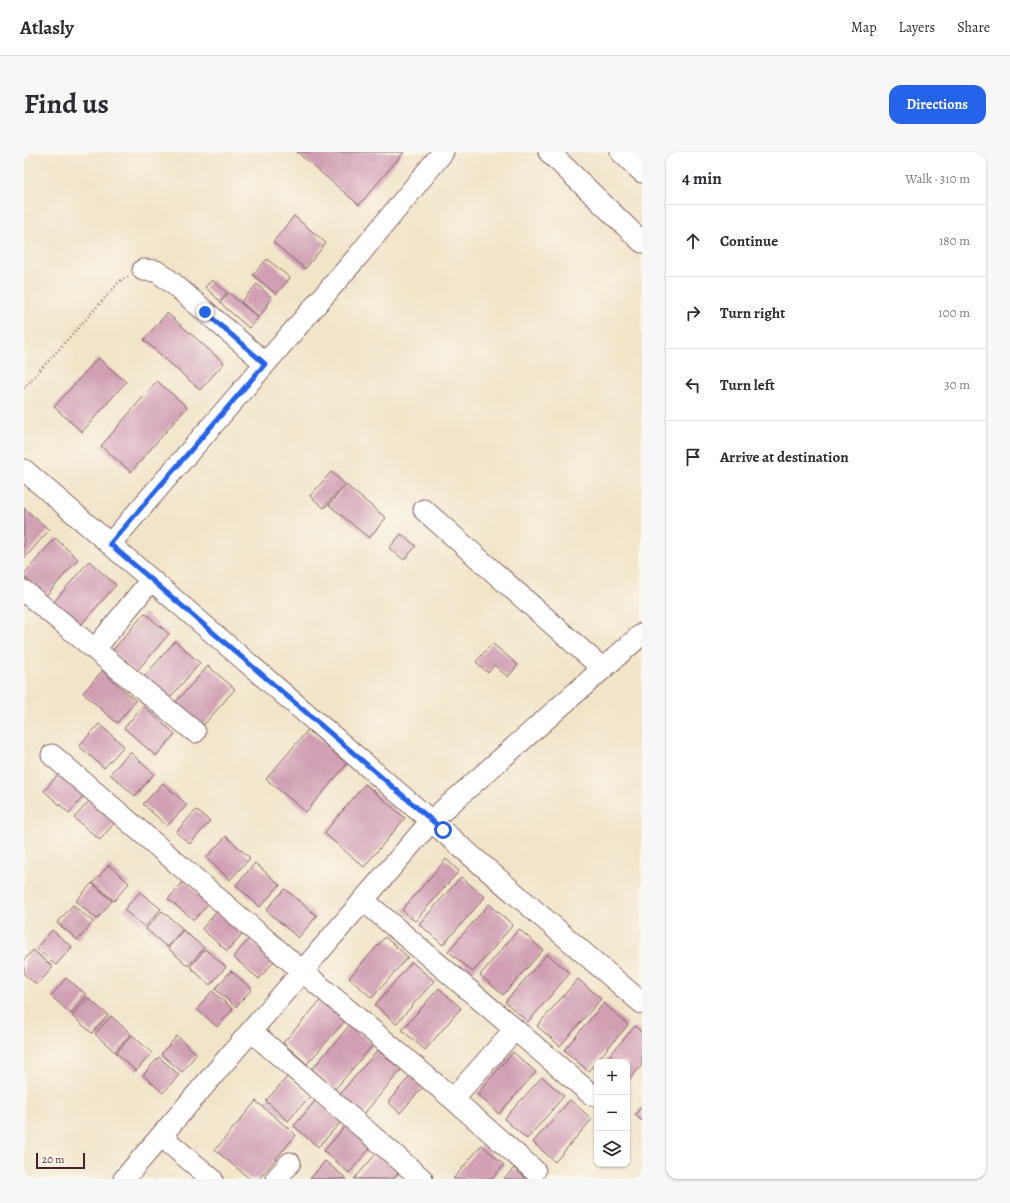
<!DOCTYPE html>
<html lang="en">
<head>
<meta charset="utf-8">
<style>
  body { margin:0; font-family:Alegreya,serif; background:#f7f7f7; color:#2b2b33 }
  .controls { position:absolute; right:12px; bottom:12px; display:grid; overflow:hidden; border-radius:8px; box-shadow:0 1px 3px #0004 }
  .controls button { width:36px; height:36px; display:grid; place-items:center; padding:0; border:0; border-bottom:1px solid #e1e1e2; background:#fff; color:#2b2b33; font:20px sans-serif }
  .scale { position:absolute; left:12px; bottom:10px; width:49px; box-sizing:border-box; padding-left:4px; border:2px solid #4a1f2b; border-top:0; font-size:11px; line-height:14px; white-space:nowrap; color:#4a1f2b; -webkit-text-stroke:3px #fbf7ec; paint-order:stroke }
  .stop { position:absolute; width:12px; height:12px; margin:-9px; border:3px solid #2563eb; border-radius:50%; background:#fff }
  .stop.end { background:#2563eb; border-color:#fff; box-shadow:0 1px 4px #0008 }
  .list { margin:0; padding:0; list-style:none }
  h2 { display:flex; justify-content:space-between; align-items:center; height:52px; margin:0; padding:0 16px; font-size:17px }
  h2 small { font-size:13px; font-weight:400; color:#7c7c81 }
  .list li { display:grid; grid-template-columns:26px 1fr auto; gap:12px; align-items:center; box-sizing:border-box; height:72px; padding:0 16px; border-top:1px solid #e1e1e2 }
  .list b { display:block; font-size:15px; white-space:nowrap }
  .list em { font-size:13px; font-style:normal; color:#7c7c81 }
  .icon { flex:none; width:22px; height:22px; fill:none; stroke:currentColor; stroke-width:2; stroke-linecap:round; stroke-linejoin:round }
  .map { position:relative; flex:none; width:618px; height:1027px; overflow:hidden; border-radius:12px }
  header { display:flex; align-items:center; gap:24px; box-sizing:border-box; height:56px; padding:0 20px; background:#fff; border-bottom:1px solid #e1e1e2 }
  header strong { font-size:19px }
  nav { display:flex; gap:22px; margin-inline-start:auto; font-size:14px }
  .intro { display:flex; align-items:center; justify-content:space-between; box-sizing:border-box; height:96px; padding:0 24px }
  h1 { margin:0; font-size:28px }
  .button { padding:10px 18px; border-radius:12px; background:#2563eb; color:#fff; font-size:14px; font-weight:700 }
  main { display:flex; gap:24px; padding:0 24px }
  aside { flex:1; background:#fff; border-radius:12px; box-shadow:0 1px 3px #0004 }
  .map>svg:first-child { display:block }
</style>
</head>
<body>
<header>
<strong>Atlasly</strong>
<nav><a>Map</a><a>Layers</a><a>Share</a></nav>
</header>
<div class="intro"><h1>Find us</h1><a class="button">Directions</a></div>
<main>
<div class="map">
<svg width="618" height="1027" viewBox="0 0 618 1027">
  <rect width="100%" height="100%" fill="#fbf7ec"/>
  <filter id="ink" filterUnits="userSpaceOnUse"><feTurbulence type="fractalNoise" baseFrequency=".025" numOctaves="2"/><feDisplacementMap in="SourceGraphic" scale="8" xChannelSelector="R" yChannelSelector="G"/><feConvolveMatrix kernelMatrix="1 2 1 2 8 2 1 2 1" color-interpolation-filters="sRGB"/></filter>
  <filter id="wash" filterUnits="userSpaceOnUse"><feTurbulence type="fractalNoise" baseFrequency=".012" numOctaves="4" result="noise"/><feDisplacementMap in="SourceGraphic" scale="16" xChannelSelector="R" yChannelSelector="G"/><feGaussianBlur stdDeviation="0.9" result="paint"/><feColorMatrix in="noise" values="0 0 0 0 0 0 0 0 0 0 0 0 0 0 0 0 0 1.4 0 .05"/><feComposite in="paint" operator="in"/></filter>
  <g filter="url(#wash)">
    <rect width="100%" height="100%" fill="#f1e5c9"/>
    <g id="blocks">
      <path fill="#d09fb4" d="M273 0H380L335 53Z
        M270 64 302 91 281 117 249 90Z
        M243 107 266 126 252 142 229 123Z
        M188 128 203 141 196 149 181 135Z
        M233 132 248 146 242 153 243 154 235 165 217 150Z
        M205 141 234 166 225 176 196 151Z
        M143 161 200 211 176 238 120 188Z
        M74 206 102 230 58 280 30 255Z
        M133 229 163 255 107 320 77 294Z
        M307 320 321 332 300 356 286 344Z
        M322 333 362 366 345 386 305 353Z
        M0 356 25 378 0 407Z
        M377 382 392 394 380 408 365 396Z
        M31 386 54 407 22 444 0 425V422Z
        M65 409 92 433 56 474 29 451Z
        M121 461 145 482 112 520 88 499Z
        M151 489 176 511 144 548 119 526Z
        M468 491 494 513 484 525 470 513 464 521 452 510Z
        M184 514 211 537 177 576 149 553Z
        M78 519 112 549 93 571 59 541Z
        M119 554 151 582 132 604 100 576Z
        M75 572 100 594 80 616 55 594Z
        M284 578 323 612 282 660 242 627Z
        M106 600 130 622 111 644 86 622Z
        M35 621 61 643 45 661 20 639Z
        M139 631 163 653 143 674 119 652Z
        M341 632 381 666 340 715 300 681Z
        M66 648 91 670 76 688 50 666Z
        M172 658 186 669 166 692 152 680Z
        M202 684 226 706 206 728 182 706Z
        M422 707 435 719 391 769 378 758Z
        M231 711 256 733 236 755 212 733Z
        M85 713 105 731 90 749 69 731Z
        M437 725 461 745 419 793 395 772Z
        M160 729 185 751 170 768 144 747Z
        M68 731 88 749 73 767 52 749Z
        M261 737 293 764 274 786 242 758Z
        M116 740 137 757 121 775 100 758Z
        M465 752 489 773 449 820 424 799Z
        M49 753 69 770 54 788 33 771Z
        M138 759 159 777 143 795 122 777Z
        M193 759 219 781 203 799 178 777Z
        M495 777 519 798 479 843 456 823Z
        M28 778 48 795 32 813 12 796Z
        M159 778 180 796 164 814 144 796Z
        M361 785 384 805 348 846 325 826Z
        M225 787 250 809 235 827 209 805Z
        M181 797 202 815 186 833 166 815Z
        M9 798 29 815 13 833 0 822V808Z
        M523 802 546 821 504 870 481 850Z
        M388 810 410 829 372 872 351 853Z
        M207 819 228 837 212 855 191 837Z
        M42 826 63 843 47 862 27 844Z
        M554 827 577 847 536 894 513 874Z
        M415 836 437 856 401 898 378 878Z
        M188 839 209 857 193 875 173 857Z
        M64 846 84 863 68 881 48 864Z
        M297 848 321 869 283 912 259 891Z
        M580 851 604 873 564 919 540 898Z
        M87 864 107 882 91 900 71 882Z
        M326 873 349 893 311 937 288 917Z
        M611 874 618 881V913L603 930V910H580Z
        M108 883 128 901 112 919 92 901Z
        M153 884 173 902 158 920 137 902Z
        M354 898 377 918 338 964 314 944Z
        M489 900 512 920 475 962 453 942Z
        M135 905 155 923 139 941 119 923Z
        M386 924 399 935 376 961 364 950Z
        M263 925 286 944 264 969 242 949Z
        M518 925 540 944 503 987 480 967Z
        M292 948 317 970 294 995 270 974Z
        M546 948 568 967 531 1010 509 990Z
        M232 949 272 983 235 1027H226L191 998Z
        M618 954V969L611 963Z
        M322 973 347 995 325 1021 300 999Z
        M458 993 480 1013 468 1027H429Z
        M353 1001 375 1020 369 1027H330Z
        M301 1009 323 1027H286Z
        M490 1016 502 1027H480Z"/>
    </g>
  </g>
  <g filter="url(#ink)">
    <use href="#blocks" fill-opacity="0" stroke="#846462" stroke-width="1"/>
    <g fill="none" stroke-linecap="round" stroke-linejoin="round">
      <g stroke="#846462" stroke-width="23">
        <path id="minor" d="M525 0 618 90
          M597 0 618 20
          M119 118 132 119 145 128 241 211
          M0 318 618 851
          M400 358 579 517
          M86 392 334 104 419 0
          M0 439 171 580
          M71 497 127 428
          M28 603 278 819 429 947 511 1019
          M339 748 568 943
          M227 879 398 1027
          M429 947 491 877
          M137 984 188 1027
          M100 1027 408 668 618 482
          M252 1027 266 1011"/>
      </g>
      <path stroke="#846462" stroke-width="2.5" stroke-dasharray="1 3" stroke-linecap="butt" d="M0 236 98 127 104 125"/>
      <use href="#minor" stroke="#fff" stroke-width="21"/>
    </g>
  </g>
  <g fill="none" stroke-linecap="round" stroke-linejoin="round" filter="url(#ink)">
    <path stroke="#2563eb" stroke-width="5" d="M181 160 241 212 86 392 419 678"/>
  </g>
</svg>
<div class="controls">
<button>+</button>
<button>−</button>
<button><svg class="icon" aria-label="layers" viewBox="0 0 24 24"><path d="M12 4l9 5-9 5-9-5zM3 14l9 5 9-5"/></svg></button>
</div>
<div class="scale">20 m</div>
<div class="stop" style="left:419px;top:678px"></div>
<div class="stop end" style="left:181px;top:160px"></div>
</div>
<aside>
<h2>4 min<small>Walk · 310 m</small></h2>
<ul class="list">
<li><svg class="icon" aria-label="ahead" viewBox="0 0 24 24"><path d="M12 20V5M6 11l6-6 6 6"/></svg><div><b>Continue</b></div><em>180 m</em></li>
<li><svg class="icon" aria-label="right" viewBox="0 0 24 24"><path d="M7 20v-9h11M14 6l5 5-5 5"/></svg><div><b>Turn right</b></div><em>100 m</em></li>
<li><svg class="icon" aria-label="left" viewBox="0 0 24 24"><path d="M17 20v-9H6M10 6l-5 5 5 5"/></svg><div><b>Turn left</b></div><em>30 m</em></li>
<li><svg class="icon" aria-label="arrive" viewBox="0 0 24 24"><path d="M6 21V4h12l-3 4 3 4H6"/></svg><div><b>Arrive at destination</b></div></li>
</ul>
</aside>
</main>
</body>
</html>
